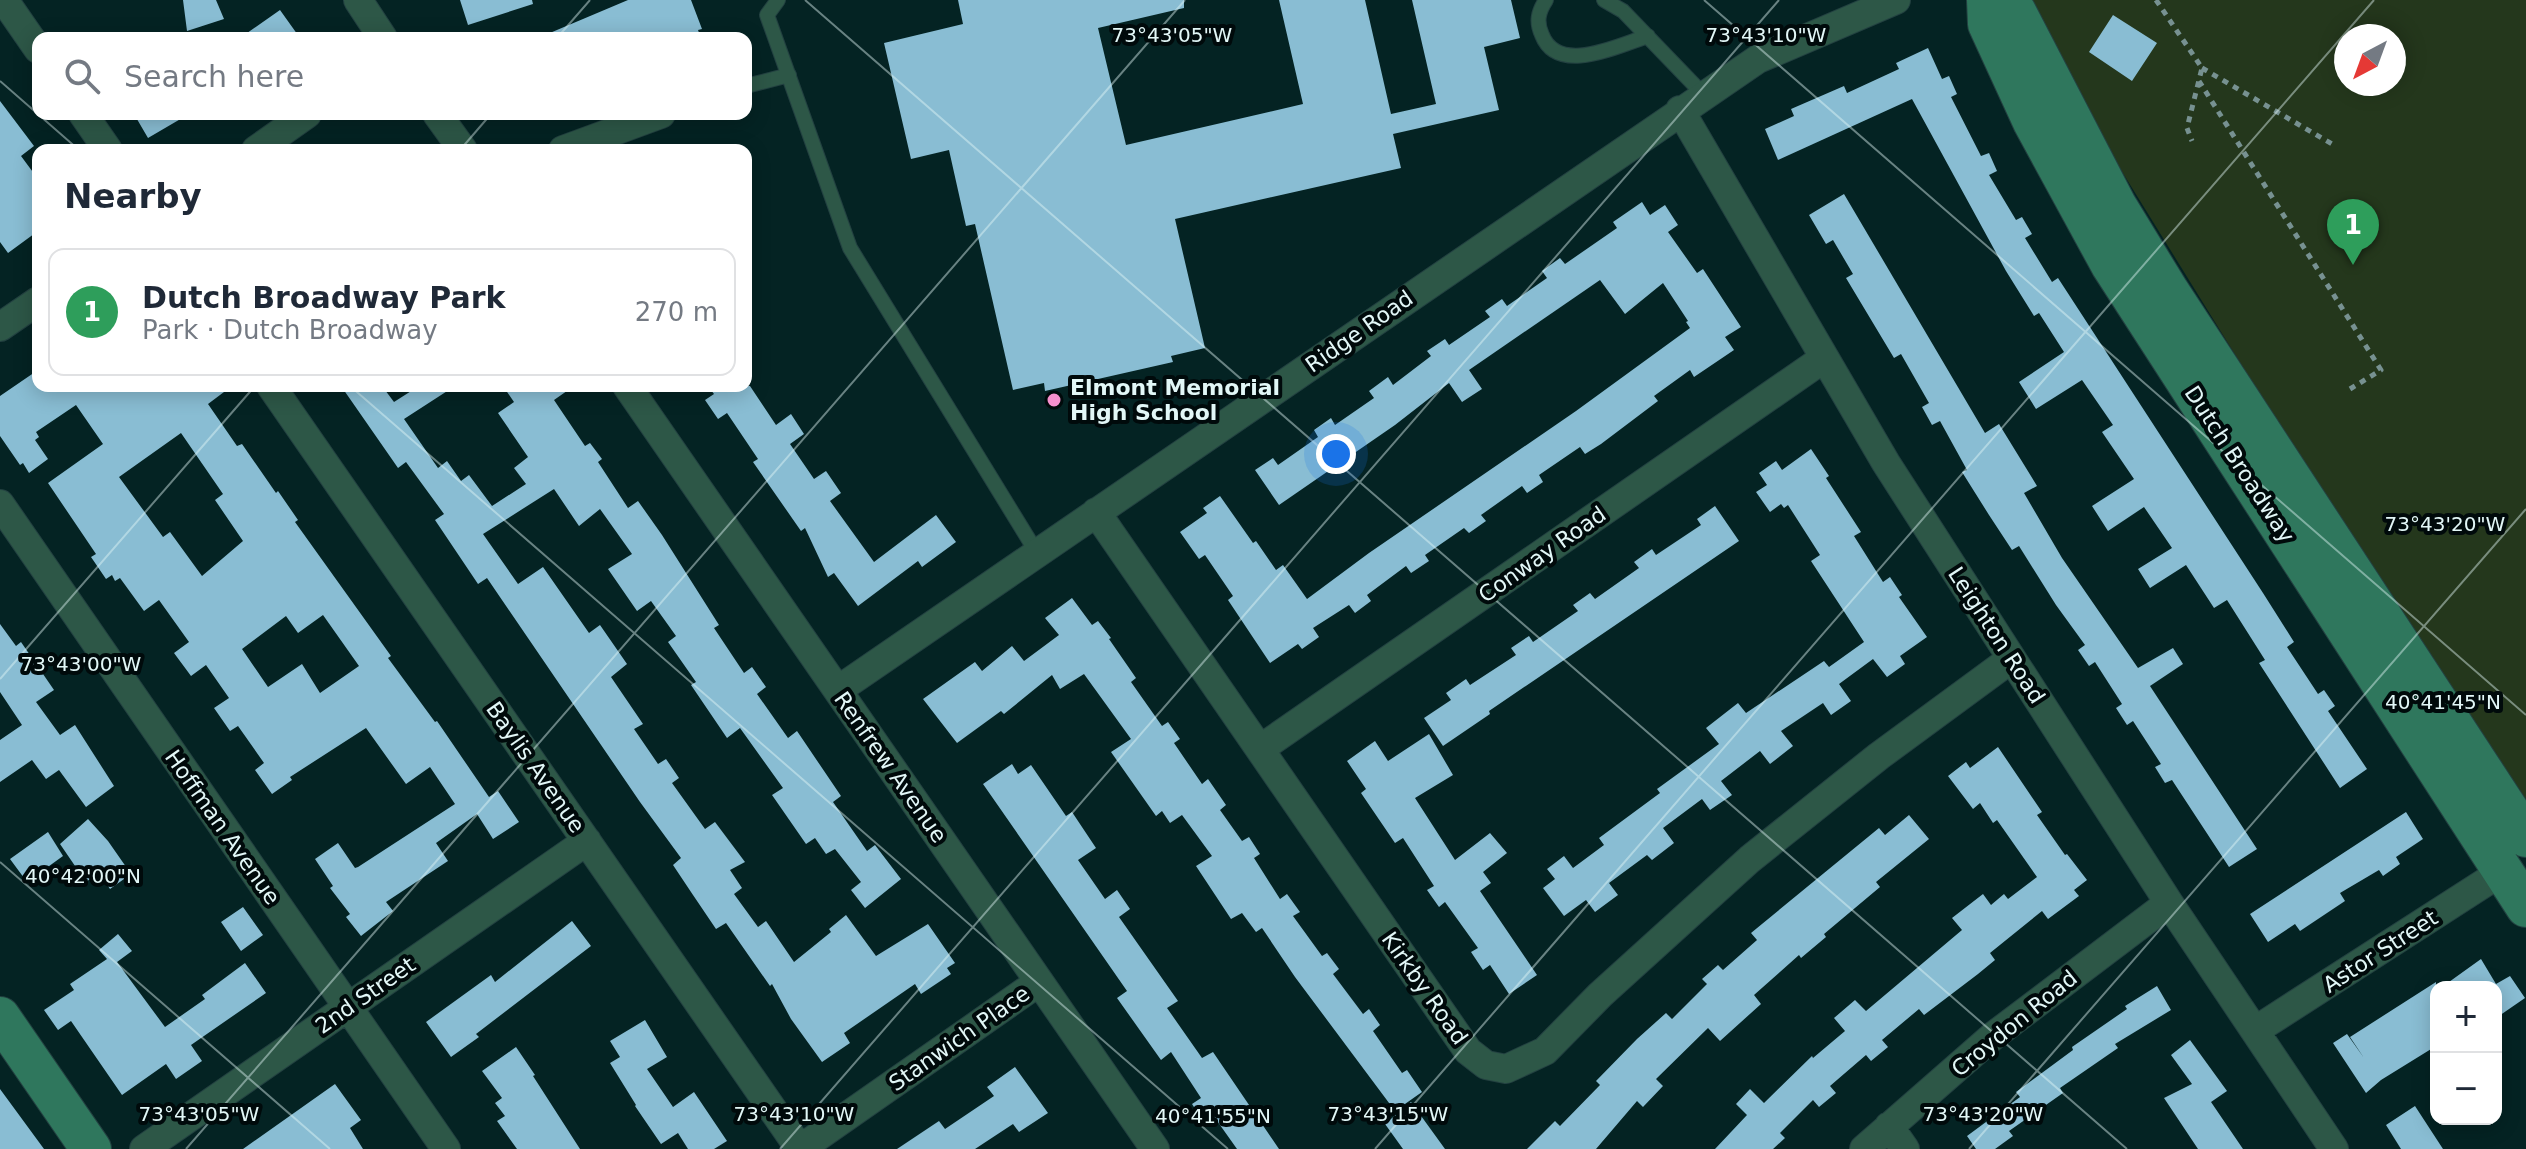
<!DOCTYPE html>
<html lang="en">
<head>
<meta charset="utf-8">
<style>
  body { margin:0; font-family:"DejaVu Sans",sans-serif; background:#f6f6f7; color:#1f2937 }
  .controls { position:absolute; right:24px; bottom:24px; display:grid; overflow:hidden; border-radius:16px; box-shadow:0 4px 20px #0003 }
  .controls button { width:72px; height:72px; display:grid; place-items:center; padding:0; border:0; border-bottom:2px solid #e0e1e3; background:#fff; color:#1f2937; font:40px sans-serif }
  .compass { position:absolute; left:2334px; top:24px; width:72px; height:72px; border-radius:50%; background:#fff; box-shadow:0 4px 20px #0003; rotate:221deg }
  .you { position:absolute; left:1336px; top:454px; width:28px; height:28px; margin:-20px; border:6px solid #fff; border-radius:50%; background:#1a73e8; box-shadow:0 0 0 12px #1a73e833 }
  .badge { display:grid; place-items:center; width:52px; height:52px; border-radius:50%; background:#1a73e8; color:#fff; font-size:26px; font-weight:700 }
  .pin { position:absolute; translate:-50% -66px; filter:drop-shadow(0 2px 4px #0008) }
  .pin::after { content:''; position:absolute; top:42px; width:28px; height:24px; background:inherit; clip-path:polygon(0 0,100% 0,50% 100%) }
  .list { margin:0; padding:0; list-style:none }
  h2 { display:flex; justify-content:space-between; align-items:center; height:104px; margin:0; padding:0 32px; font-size:34px }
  h2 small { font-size:26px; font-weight:400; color:#747a83 }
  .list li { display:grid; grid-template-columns:52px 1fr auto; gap:24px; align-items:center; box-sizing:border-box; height:128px; margin:0 16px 16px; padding:0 16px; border:2px solid #e0e1e3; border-radius:16px }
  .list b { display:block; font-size:30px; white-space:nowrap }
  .list p { margin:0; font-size:26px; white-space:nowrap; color:#747a83 }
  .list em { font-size:26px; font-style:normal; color:#747a83 }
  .icon { flex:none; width:44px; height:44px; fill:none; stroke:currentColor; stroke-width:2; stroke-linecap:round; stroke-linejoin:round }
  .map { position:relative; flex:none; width:2526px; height:1149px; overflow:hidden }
  .search { position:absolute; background:#fff; box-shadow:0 4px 20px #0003; left:32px; top:32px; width:720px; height:88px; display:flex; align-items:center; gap:20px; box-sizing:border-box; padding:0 28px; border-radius:16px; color:#747a83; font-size:30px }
  .panel { position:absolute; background:#fff; box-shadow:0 4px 20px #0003; left:32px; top:144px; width:720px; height:248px; border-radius:16px }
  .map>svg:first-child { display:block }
</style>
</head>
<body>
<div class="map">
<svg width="2526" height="1149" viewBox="0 0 2526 1149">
  <rect width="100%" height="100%" fill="#042323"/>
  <path fill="#24371c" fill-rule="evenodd" d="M2016 0H2526V799L2365 565ZM2346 36H2394V84H2346Z"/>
  <path fill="#89bdd3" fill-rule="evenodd" d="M183 0H216L224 19 187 31Z
    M460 0H532L533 4 468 25Z
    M628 0H691L702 29 698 30 701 38H538Z
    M958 0H1184V8L1098 28 1126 145 1303 104 1279 0H1365L1391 114 1436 104 1412 0H1511L1520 38 1484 47 1499 110 1393 134 1401 168 1175 219 1205 348 1171 356 1173 362 1045 391 1044 383 1013 390 975 224 966 226 949 150 911 159 884 43 963 24Z
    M280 10 300 38H240Z
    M2113 15 2157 43 2132 81 2089 52Z
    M1928 48 1942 79 1949 76 1957 94 1951 97 1981 156 1989 153 1997 171 1989 175 2016 220 2022 217 2032 234 2025 238 2052 282 2058 278 2263 593 2294 642 2287 647 2318 694 2324 690 2335 706 2328 711 2367 769 2340 788 2259 663 2265 660 2227 600 2214 608 2186 565 2150 588 2138 569 2172 548 2144 507 2108 531 2092 506 2134 479 2102 432 2113 425 2082 380 2036 409 2019 382 2064 352 2039 313 2034 316 2006 271 1912 99 1778 160 1765 129 1794 116 1791 109 1844 86 1847 93 1899 69 1896 63Z
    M0 101 34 146 21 156 38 179V231L8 253 0 242Z
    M134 114H189L148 138Z
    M1844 194 1985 433 1999 424 2037 486 2024 493 2062 558 2138 668 2173 648 2183 664 2150 686 2257 849 2229 867 2172 780 2165 783 2155 767 2161 764 2133 721 2127 725 2116 708 2122 704 2095 662 2089 666 2078 650 2085 645 2056 605 2019 546 2012 550 1989 515 1962 472 1967 470 1940 421 1932 425 1922 407 1929 403 1901 354 1894 358 1846 278 1853 274 1833 240 1826 244 1809 215Z
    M1642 202 1650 215 1665 205 1678 225 1668 232 1697 273 1703 269 1741 327 1725 337 1734 350 1694 377 1690 370 1654 396 1658 401 1601 444 1585 454 1580 447 1539 475 1543 482 1527 493 1522 486 1481 515 1486 521 1469 533 1464 528 1425 555 1429 561 1411 573 1406 566 1367 595 1371 601 1355 613 1349 605 1313 628 1319 637 1302 649 1298 644 1270 663 1228 600 1233 596 1205 555 1199 559 1180 532 1207 513 1203 508 1220 496 1253 543 1256 541 1276 570 1283 565 1307 599 1369 553 1576 411 1690 328 1686 322 1688 321 1663 283 1625 314 1600 280 1469 370 1482 389 1462 402 1449 383 1395 425 1279 505 1255 470 1273 458 1278 465 1318 437 1314 430 1331 418 1335 425 1374 398 1369 391 1388 377 1393 385 1431 356 1427 351 1445 339 1449 345 1490 317 1485 311 1502 299 1507 306 1547 278 1542 271 1560 258 1565 264 1617 228 1613 222Z
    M38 370V386H232L208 404 237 446 242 444 276 493 278 491 298 520 295 522 391 656 388 658 435 722 437 721 489 797 498 791 519 822 493 839 477 814 436 843 448 861 386 902 393 911 361 936 346 917 350 914 330 888 333 886 315 859 338 843 355 868 358 867 455 804 430 767 406 784 366 728 290 777 292 780 272 794 255 770 264 763 238 726 230 731 214 708 229 698 206 665 191 676 174 653 189 642 159 600 144 611 120 578 115 581 112 575 106 579 91 557 96 554 48 483 103 444 76 405 36 432 39 437 35 440 48 459 29 473 23 463 20 465 0 436V396ZM181 433 223 494 215 500 243 541 202 576 170 532 163 537 119 477ZM323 615 359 666 320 693 302 664 268 687 242 649 286 616 298 633Z
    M341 386H382L394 402 419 386H455L404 419 438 468 447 461 461 481 469 475 492 506 526 484 514 468 528 457 498 413 514 402 503 386H574L554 400 585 446 590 443 602 459 598 462 628 508 638 501 662 535 719 625 714 628 744 673 752 667 766 687 757 694 788 738 797 731 841 796 833 802 867 851 875 845 901 879 865 908 851 890 861 882 835 849 826 854 815 838 806 844 772 795 783 788 740 728 727 738 691 685 696 682 668 642 676 636 651 601 637 611 608 569 632 554 600 509 579 526 554 489 483 534 518 584 543 567 589 633 600 625 627 664 611 677 643 724 634 729 658 764 666 759 679 778 672 783 705 829 715 822 745 862 730 870 742 888 734 894 758 927 766 921 794 962 831 932 829 929 846 915 876 956 928 924 955 963 947 968 951 974 921 994 915 984 844 1033 850 1043 822 1062 791 1019 772 984 770 986 726 923 716 929 693 895 673 865 681 858 640 802 487 578 478 584 435 520 444 514 406 462 398 468Z
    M708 386H750L776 425 791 414 804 434 790 444 814 479 826 471 841 493 830 501 874 562 936 515 956 542 922 567 918 561 858 606 834 573 828 577 805 528 801 531 753 462 758 459 727 413 718 419 705 400 714 394Z
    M1811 449 1829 476 1826 478 1861 532 1854 536 1883 582 1890 577 1902 595 1899 597 1927 637 1900 656 1905 664 1887 677 1873 659 1839 684 1851 701 1831 715 1823 703 1781 731 1793 746 1770 764 1760 751 1721 781 1732 795 1710 810 1702 799 1663 828 1674 843 1652 860 1647 855 1609 883 1618 895 1595 912 1586 900 1564 916 1543 888 1555 879 1547 869 1564 856 1573 868 1604 845 1599 838 1660 793 1657 789 1719 744 1706 728 1738 703 1746 713 1824 661 1829 667 1864 642 1811 561 1820 555 1788 505 1784 508 1781 504 1770 512 1756 492 1767 485 1759 473 1776 461 1782 470Z
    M1715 506 1739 541 1489 711 1490 714 1443 746 1424 718 1451 700 1446 693 1466 679 1470 685 1516 655 1511 648 1529 636 1533 642 1578 611 1573 605 1590 593 1595 599 1639 568 1634 562 1652 549 1656 555 1701 525 1697 519Z
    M1072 598 1092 625 1098 621 1111 638 1109 639 1136 678 1131 682 1162 726 1168 722 1180 739 1174 743 1202 784 1208 779 1226 805 1220 810 1242 841 1249 837 1260 854 1254 858 1280 899 1287 894 1300 912 1293 916 1322 956 1327 953 1339 969 1333 974 1363 1014 1369 1009 1380 1025 1373 1031 1402 1073 1407 1070 1422 1092 1395 1111 1295 977 1262 928 1256 932 1242 913 1231 919 1196 866 1212 856 1182 815 1170 823 1162 811 1156 816 1111 752 1131 739 1084 674 1060 689 1052 675 1004 714 1001 711 957 743 923 699 975 662 982 671 1012 646 1024 661 1059 635 1045 618Z
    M0 624 16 646 21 642 54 690 36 702 60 735 75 725 114 786 86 807 59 770 46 779 32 760 0 782V740L22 725 0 692Z
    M1429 734 1453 775 1415 798 1455 860 1490 833 1507 853 1483 872 1491 883 1480 891 1537 975 1509 994 1490 965 1483 970 1471 952 1478 948 1445 902 1439 907 1427 890 1434 886 1403 838 1395 843 1361 793 1366 789 1347 761 1375 741 1388 761Z
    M1998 747 2042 812 2037 815 2065 855 2067 854 2087 880 2074 890 2079 896 2048 919 2042 911 1990 953 1995 960 1978 974 1924 1015 1919 1009 1882 1040 1888 1047 1871 1061 1866 1055 1830 1086 1836 1093 1819 1107 1813 1100 1780 1133 1785 1138 1773 1149H1715L1747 1115 1736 1104 1750 1089 1764 1103 1812 1056 1813 1058 1845 1031 1834 1018 1855 1000 1866 1011 1962 930 1952 918 1983 894 1991 905 2004 894 2008 899 2037 877 1997 820 1993 823 1980 803 1973 809 1948 776 1966 762 1970 768Z
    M1012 764 1018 774 1031 765 1066 816 1072 812 1096 848 1078 860 1105 899 1117 890 1130 909 1119 917 1178 1001 1167 1008 1202 1058 1213 1052 1279 1149H1237L1215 1118 1205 1124 1192 1104 1201 1098 1171 1052 1161 1060 1117 998 1127 991 983 784Z
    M2406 812 2423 839 2396 857 2400 864 2383 876 2379 870 2340 893 2345 901 2300 931 2295 924 2268 942 2250 914Z
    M1909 815 1929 839 1876 882 1880 887 1824 934 1826 937 1801 958 1799 955 1754 995 1761 1004 1720 1041 1708 1028 1656 1079 1663 1086 1643 1107 1637 1101 1596 1149H1527L1555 1121 1560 1126 1600 1085 1596 1081 1637 1039 1666 1013 1672 1019 1707 984 1702 979 1718 965 1723 970 1757 940 1751 933 1879 828 1885 835Z
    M88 819 108 841 131 874 110 889 104 880 98 884 93 877 86 882 60 844Z
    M48 832 63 856 27 882 10 859Z
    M243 907 263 935 241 951 221 922Z
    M572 921 591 946 476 1034 479 1037 451 1057 426 1022 491 975 495 982Z
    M118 934 132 951 117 962 165 1027 205 999 202 995 245 963 266 993 191 1045 202 1061 176 1079 166 1064 122 1095 71 1021 58 1030 44 1010 74 990 70 984 107 959 99 950Z
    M2481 959 2496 984 2510 976 2525 998 2496 1018V987H2442Z
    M2436 982V1046L2381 1080 2366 1093 2333 1043 2347 1034 2364 1058 2350 1037Z
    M2157 986 2171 1010 2115 1044 2118 1048 2060 1088 2063 1093 2009 1131 2013 1136 1995 1149H1976L1967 1136 2020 1097 2016 1092 2073 1050 2072 1047 2127 1009 2125 1006Z
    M645 1020 667 1057 647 1069 673 1107 694 1092 727 1141 714 1149H688L678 1133 661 1144 635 1106 636 1105 610 1063 620 1057 610 1041Z
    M2190 1040 2227 1091 2211 1102 2243 1149H2198L2164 1098 2192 1084 2171 1055Z
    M516 1047 535 1075 533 1076 580 1149H517L497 1121 505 1116 495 1103 502 1098 482 1071Z
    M1015 1067 1048 1113 1019 1132 1013 1124 975 1149H897L939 1121 945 1129 994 1096 987 1087Z
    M335 1084 361 1120 350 1128 363 1149H243Z
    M0 1089 44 1149H0Z
    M1411 1102 1445 1149H1403L1385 1124Z
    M2415 1106 2443 1149H2401L2386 1125Z"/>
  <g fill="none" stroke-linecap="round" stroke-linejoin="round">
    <g stroke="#234141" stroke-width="16">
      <path id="lane" d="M778 0 767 15 850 248 1037 553
        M1546 0C1538 12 1536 22 1542 35 1558 76 1619 45 1648 36
        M1604 0 1623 11 1703 94
        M746 86 789 75"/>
    </g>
    <g stroke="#234141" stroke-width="30">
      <path id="street" d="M4 0 38 49
        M358 0 383 38
        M1680 110 1886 463 2169 903 2334 1149
        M83 114 108 150
        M437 114 463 150
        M256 150 307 114
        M563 150 661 114
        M0 327 38 301
        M271 386 800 1149
        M627 386 1155 1149
        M0 504 446 1149
        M1096 512 1468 1051 1486 1065 1506 1069 1545 1051 1600 995 1750 859 1879 756 2011 659
        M838 690 1758 59 1896 0
        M1260 749 1823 359
        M2256 1030 2503 871
        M1889 1126 1905 1149
        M144 1149 587 841
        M800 1149 1039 982
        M1864 1149 1992 1037 2169 903"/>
    </g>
    <g stroke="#234141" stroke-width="42">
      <path id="secondary" d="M1987 0 1988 24 2033 122 2111 265 2526 907
        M1989 5 2016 12 2116 205 2168 290 2526 837
        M0 1017 91 1149"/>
    </g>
    <path stroke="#779191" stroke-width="5" stroke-dasharray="6 6" stroke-linecap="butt" d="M2156 0 2202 68 2187 128 2192 141
      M2202 68 2332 144
      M2199 81 2381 370 2350 389"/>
    <use href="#lane" stroke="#2d5747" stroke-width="14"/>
    <use href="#street" stroke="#2d5747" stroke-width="28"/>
    <use href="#secondary" stroke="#2f775d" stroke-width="40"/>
  </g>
  <path fill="none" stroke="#e2f7f7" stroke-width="2" stroke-opacity="0.45" d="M805 0 2127 1149M1704 0 2526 715M557 38 590 0M0 81 79 150M460 150 491 114M350 386 1228 1149M0 679 255 386M0 862 330 1149M186 1149 1185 0M780 1149 1779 0M1375 1149 2374 0M1969 1149 2526 509"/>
  <circle fill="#f790ce" stroke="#000a0b" stroke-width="3" cx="1054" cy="400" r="8"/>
  <g text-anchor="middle" stroke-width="8" stroke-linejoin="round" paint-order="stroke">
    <g font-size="22" fill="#e2f7f7" stroke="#000a0b">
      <text transform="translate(1359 331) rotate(-35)" y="8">Ridge Road</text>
      <text transform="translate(2240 464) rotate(57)" y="8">Dutch Broadway</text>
      <text transform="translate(1542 554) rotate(-35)" y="8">Conway Road</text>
      <text transform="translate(1997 635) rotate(57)" y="8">Leighton Road</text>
      <text transform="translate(536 767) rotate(55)" y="8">Baylis Avenue</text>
      <text transform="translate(891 767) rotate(55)" y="8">Renfrew Avenue</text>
      <text transform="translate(223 827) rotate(55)" y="8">Hoffman Avenue</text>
      <text transform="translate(2380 951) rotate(-33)" y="8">Astor Street</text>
      <text transform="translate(1425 988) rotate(55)" y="8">Kirkby Road</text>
      <text transform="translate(365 995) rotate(-35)" y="8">2nd Street</text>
      <text transform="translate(2014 1023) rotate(-39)" y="8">Croydon Road</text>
      <text transform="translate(959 1038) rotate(-35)" y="8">Stanwich Place</text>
    </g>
    <g font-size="22" font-weight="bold" fill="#e2f7f7" stroke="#000a0b" text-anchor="start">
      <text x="1070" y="395">Elmont Memorial<tspan x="1070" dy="25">High School</tspan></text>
    </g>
  </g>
  <g font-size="20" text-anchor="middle" fill="#e2f7f7" stroke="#000a0b" stroke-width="8" stroke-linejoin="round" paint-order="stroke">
    <text x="1172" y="42">73°43'05"W</text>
    <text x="1766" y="42">73°43'10"W</text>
    <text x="2445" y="531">73°43'20"W</text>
    <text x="81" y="671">73°43'00"W</text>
    <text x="2443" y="709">40°41'45"N</text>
    <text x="83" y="883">40°42'00"N</text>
    <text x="199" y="1121">73°43'05"W</text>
    <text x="794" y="1121">73°43'10"W</text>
    <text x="1388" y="1121">73°43'15"W</text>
    <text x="1983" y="1121">73°43'20"W</text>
    <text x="1213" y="1123">40°41'55"N</text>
  </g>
</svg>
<div class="controls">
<button>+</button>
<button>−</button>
</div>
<svg class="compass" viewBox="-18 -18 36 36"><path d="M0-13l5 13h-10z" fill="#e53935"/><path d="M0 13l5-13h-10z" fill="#747a83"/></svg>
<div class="you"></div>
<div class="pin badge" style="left:2353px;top:265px;background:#2e9e5b">1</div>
<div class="search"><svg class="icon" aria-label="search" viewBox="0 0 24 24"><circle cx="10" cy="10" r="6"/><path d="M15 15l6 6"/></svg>Search here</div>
<section class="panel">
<h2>Nearby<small></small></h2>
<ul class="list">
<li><span class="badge" style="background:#2e9e5b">1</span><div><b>Dutch Broadway Park</b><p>Park · Dutch Broadway</p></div><em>270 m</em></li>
</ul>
</section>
</div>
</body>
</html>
